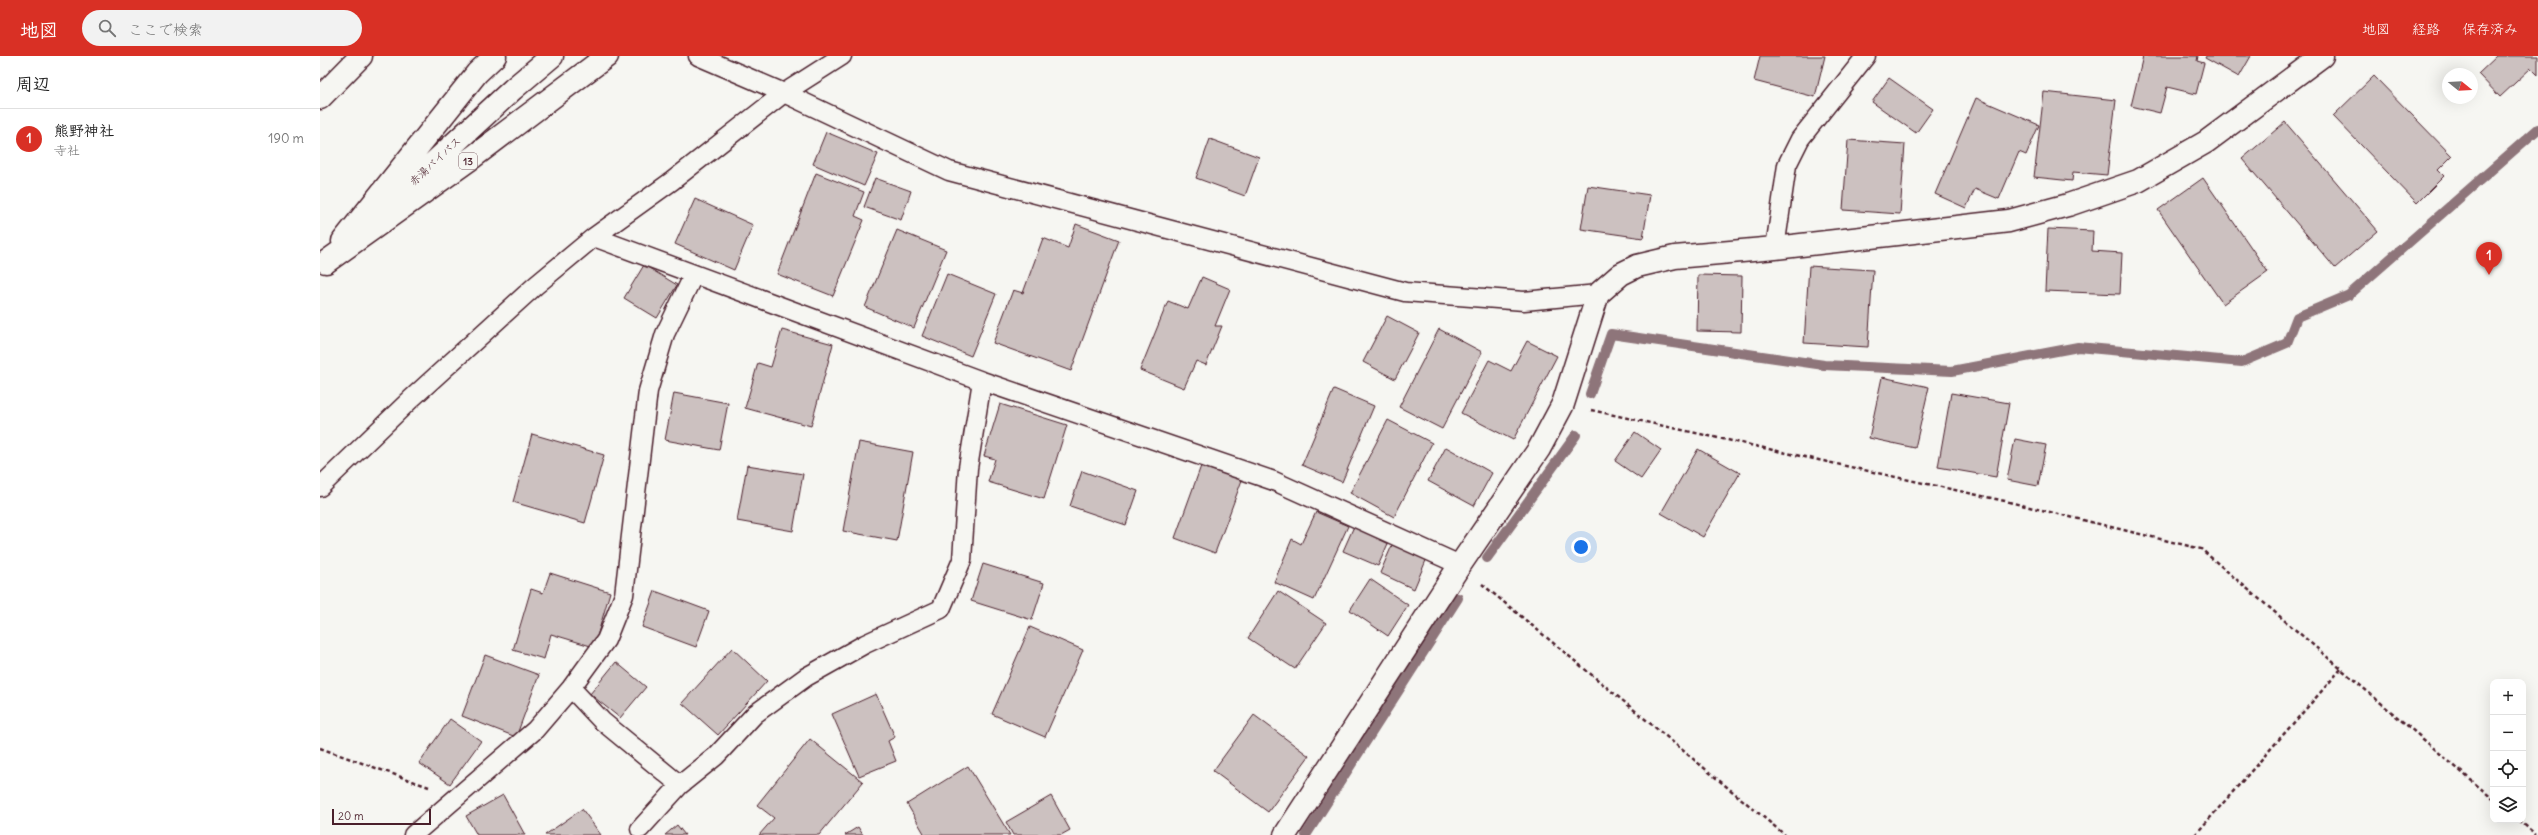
<!DOCTYPE html>
<html lang="ja">
<head>
<meta charset="utf-8">
<style>
  body { margin:0; font-family:Delius,"Klee One",sans-serif; background:#f2f2f2; color:#222 }
  .controls { position:absolute; right:12px; bottom:12px; display:grid; overflow:hidden; border-radius:8px; box-shadow:0 4px 16px #0002 }
  .controls button { width:36px; height:36px; display:grid; place-items:center; padding:0; border:0; border-bottom:1px solid #e0e0e0; background:#fff; color:#222; font:20px sans-serif }
  .compass { position:absolute; left:2122px; top:12px; width:36px; height:36px; border-radius:50%; background:#fff; box-shadow:0 4px 16px #0002; rotate:108deg }
  .scale { position:absolute; left:12px; bottom:10px; width:99px; box-sizing:border-box; padding-left:4px; border:2px solid #4a1f2b; border-top:0; font-size:11px; line-height:14px; white-space:nowrap; color:#4a1f2b; -webkit-text-stroke:3px #f6f6f2; paint-order:stroke }
  .you { position:absolute; left:1261px; top:491px; width:14px; height:14px; margin:-10px; border:3px solid #fff; border-radius:50%; background:#1a73e8; box-shadow:0 0 0 6px #1a73e833 }
  .badge { display:grid; place-items:center; width:26px; height:26px; border-radius:50%; background:#d93025; color:#fff; font-size:13px; font-weight:700 }
  .pin { position:absolute; translate:-50% -33px; filter:drop-shadow(0 1px 2px #0008) }
  .pin::after { content:''; position:absolute; top:21px; width:14px; height:12px; background:inherit; clip-path:polygon(0 0,100% 0,50% 100%) }
  .list { margin:0; padding:0; list-style:none }
  h2 { display:flex; justify-content:space-between; align-items:center; height:52px; margin:0; padding:0 16px; font-size:17px }
  h2 small { font-size:13px; font-weight:400; color:#767676 }
  .list li { display:grid; grid-template-columns:26px 1fr auto; gap:12px; align-items:center; box-sizing:border-box; height:60px; padding:0 16px; border-top:1px solid #e0e0e0 }
  .list b { display:block; font-size:15px; white-space:nowrap }
  .list p { margin:0; font-size:13px; white-space:nowrap; color:#767676 }
  .list em { font-size:13px; font-style:normal; color:#767676 }
  .icon { flex:none; width:22px; height:22px; fill:none; stroke:currentColor; stroke-width:2; stroke-linecap:round; stroke-linejoin:round }
  .map { position:relative; flex:none; width:2218px; height:779px; overflow:hidden }
  header { display:flex; align-items:center; gap:24px; box-sizing:border-box; height:56px; padding:0 20px; background:#d93025; color:#fff }
  header strong { font-size:19px }
  nav { display:flex; gap:22px; margin-inline-start:auto; font-size:14px }
  .search { width:280px; height:36px; background:#f2f2f2; display:flex; align-items:center; gap:10px; box-sizing:border-box; padding:0 14px; border-radius:22px; color:#767676; font-size:15px }
  main { display:flex }
  aside { flex:1; background:#fff }
  .map>svg:first-child { display:block }
</style>
</head>
<body>
<header>
<strong>地図</strong>
<div class="search"><svg class="icon" aria-label="search" viewBox="0 0 24 24"><circle cx="10" cy="10" r="6"/><path d="M15 15l6 6"/></svg>ここで検索</div>
<nav><a>地図</a><a>経路</a><a>保存済み</a></nav>
</header>
<main>
<aside>
<h2>周辺<small></small></h2>
<ul class="list">
<li><span class="badge">1</span><div><b>熊野神社</b><p>寺社</p></div><em>190 m</em></li>
</ul>
</aside>
<div class="map">
<svg width="2218" height="779" viewBox="0 0 2218 779">
  <rect width="100%" height="100%" fill="#f6f6f2"/>
  <filter id="ink" filterUnits="userSpaceOnUse"><feTurbulence type="fractalNoise" baseFrequency=".025" numOctaves="2"/><feDisplacementMap in="SourceGraphic" scale="8" xChannelSelector="R" yChannelSelector="G"/><feConvolveMatrix kernelMatrix="1 2 1 2 8 2 1 2 1" color-interpolation-filters="sRGB"/></filter>
  <g filter="url(#ink)">
    <g fill="none" stroke-linecap="round" stroke-linejoin="round">
      <path stroke="#8e747a" stroke-width="10" d="M1270 338 1291 278 1504 309 1632 315 1758 291 1922 306 1967 287 1977 261 2029 239 2218 73
        M1167 502 1256 379
        M986 779 1138 542"/>
    </g>
    <path fill="#ccc1c0" stroke="#4a1f2b" d="M1440 0H1505L1495 41 1434 25Z
      M1823 0H1878L1877 5 1884 7 1876 38 1847 31 1840 57 1811 50Z
      M1886 0H1931L1919 21 1885 2Z
      M2177 0H2218V19L2211 12 2180 41 2158 18Z
      M2054 20 2132 100 2118 114 2124 120 2097 147 2013 60Z
      M1569 22 1613 53 1596 77 1552 46Z
      M1724 36 1796 44 1787 119 1753 116 1752 125 1714 121Z
      M1656 42 1719 69 1706 99 1699 96 1679 143 1655 133 1646 152 1615 138Z
      M1965 66 2058 175 2015 212 1922 103Z
      M506 76 558 98 544 130 493 108Z
      M890 83 939 101 925 140 876 122Z
      M1528 84 1585 88 1580 158 1523 154Z
      M496 117 544 136 535 160 544 164 513 240 457 218Z
      M555 122 591 135 581 164 544 151Z
      M1883 122 1948 216 1903 248 1838 154Z
      M1268 130 1330 139 1323 182 1261 173Z
      M375 143 433 169 414 214 355 188Z
      M756 168 799 184 751 315 673 287 693 234 703 237 723 182 748 192Z
      M1728 173 1773 175 1772 195 1802 197 1800 238 1725 235Z
      M577 174 626 194 594 272 545 251Z
      M324 209 357 229 337 262 304 242Z
      M1489 210 1553 214 1548 291 1484 287Z
      M627 218 676 238 651 300 602 280Z
      M1378 219 1422 220 1421 276 1377 275Z
      M882 221 910 233 895 270H902L886 309 876 305 864 332 820 314 848 245 868 253Z
      M1067 260 1099 277 1075 323 1043 306Z
      M1119 273 1162 296 1122 373 1079 351Z
      M462 274 513 288 491 370 425 352 438 307 451 311Z
      M1207 285 1237 300 1193 384 1141 357 1169 304 1191 315Z
      M1562 321 1609 331 1595 392 1549 382Z
      M1014 333 1054 350 1022 426 982 409Z
      M354 337 408 347 399 394 345 384Z
      M1631 337 1689 347 1676 421 1618 411Z
      M680 348 747 369 724 443 668 426 675 403 664 400Z
      M1068 364 1112 387 1074 461 1030 437Z
      M1315 376 1341 394 1321 423 1295 405Z
      M212 378 284 399 265 467 193 446Z
      M1695 383 1726 389 1718 430 1687 424Z
      M539 386 593 396 577 485 523 475Z
      M1126 391 1172 417 1154 450 1108 425Z
      M1378 393 1420 417 1383 481 1341 457Z
      M427 409 483 418 473 475 417 465Z
      M881 410 922 424 895 497 855 482Z
      M762 415 818 435 806 469 750 450Z
      M996 456 1028 470 994 544 954 526 972 483 981 488Z
      M1035 468 1070 483 1058 510 1023 495Z
      M1073 487 1107 502 1094 533 1060 517Z
      M663 508 724 527 712 564 651 545Z
      M230 517 290 536 274 591 231 578 224 603 193 594 211 533 223 537Z
      M1050 523 1088 549 1068 580 1030 554Z
      M335 535 389 555 376 591 322 571Z
      M958 535 1006 567 975 613 928 582Z
      M710 571 763 594 725 681 672 658Z
      M412 592 447 625 398 679 362 647Z
      M165 599 219 619 196 681 142 660Z
      M296 606 326 631 300 662 270 638Z
      M556 638 575 681 568 685 576 705 539 720 512 658Z
      M934 659 989 700 948 756 893 715Z
      M130 663 161 685 130 728 99 707Z
      M490 683 543 726 499 779H439L454 762 437 749Z
      M648 710 690 779H605L587 748Z
      M183 739 205 779H157L146 760Z
      M731 740 750 774 741 779H693L686 766Z
      M262 753 281 779H225Z
      M357 769 365 779H345Z
      M538 771 543 779H525Z"/>
    <g fill="none" stroke-linecap="round" stroke-linejoin="round">
      <g stroke="#4a1f2b" stroke-width="21">
        <path id="service" d="M378 0 464 37 629 115 1085 236 1204 245 1278 238
          M274 181 662 325 954 425 1140 509
          M1455 192 1467 109 1480 83 1546 0
          M0 431 91 343 215 230 274 181 352 125 464 37 522 0
          M251 632 282 665 360 729
          M320 773 360 729 396 700 435 658 486 621 545 588 621 553 642 504 648 412 662 325
          M93 779 215 674 251 632 286 584 304 539 328 335 345 278 374 218"/>
      </g>
      <g stroke="#4a1f2b" stroke-width="25">
        <path id="minor" d="M0 42 41 0
          M965 779 1140 509 1219 393 1243 348 1278 238 1301 218 1317 210 1355 201 1455 192 1689 165 1748 149 1818 125 1886 86 2002 0"/>
      </g>
      <g stroke="#4a1f2b" stroke-width="25">
        <path id="motorway" d="M71 146 193 33 232 0
          M23 185 157 17 175 0
          M6 206 153 101 287 0"/>
      </g>
      <path stroke="#4a1f2b" stroke-width="2.5" stroke-dasharray="4 3" stroke-linecap="butt" d="M1271 354 1685 445 1881 493 2173 743
        M1162 528 1465 779
        M0 692 109 731
        M2198 764 2215 779
        M1875 779 2021 613"/>
      <use href="#service" stroke="#f6f6f2" stroke-width="18"/>
      <use href="#minor" stroke="#f6f6f2" stroke-width="22"/>
      <use href="#motorway" stroke="#f6f6f2" stroke-width="22"/>
    </g>
  </g>
  <g text-anchor="middle" stroke-width="4" stroke-linejoin="round" paint-order="stroke">
    <rect fill="#f6f6f2" stroke="#7e6067" stroke-width="1" x="139" y="97" width="18" height="16" rx="3"/>
    <g font-size="10" font-weight="bold" fill="#4a1f2b">
      <text x="148" y="109">13</text>
    </g>
    <g font-size="11" fill="#4a1f2b" stroke="#f6f6f2">
      <text transform="translate(115 105) rotate(-43)" y="4">赤湯バイパス</text>
    </g>
  </g>
</svg>
<div class="controls">
<button>+</button>
<button>−</button>
<button><svg class="icon" aria-label="locate" viewBox="0 0 24 24"><circle cx="12" cy="12" r="6"/><path d="M12 2v4M12 18v4M2 12h4M18 12h4"/></svg></button>
<button><svg class="icon" aria-label="layers" viewBox="0 0 24 24"><path d="M12 4l9 5-9 5-9-5zM3 14l9 5 9-5"/></svg></button>
</div>
<svg class="compass" viewBox="-18 -18 36 36"><path d="M0-13l5 13h-10z" fill="#e53935"/><path d="M0 13l5-13h-10z" fill="#767676"/></svg>
<div class="scale">20 m</div>
<div class="you"></div>
<div class="pin badge" style="left:2169px;top:219px">1</div>
</div>
</main>
</body>
</html>
